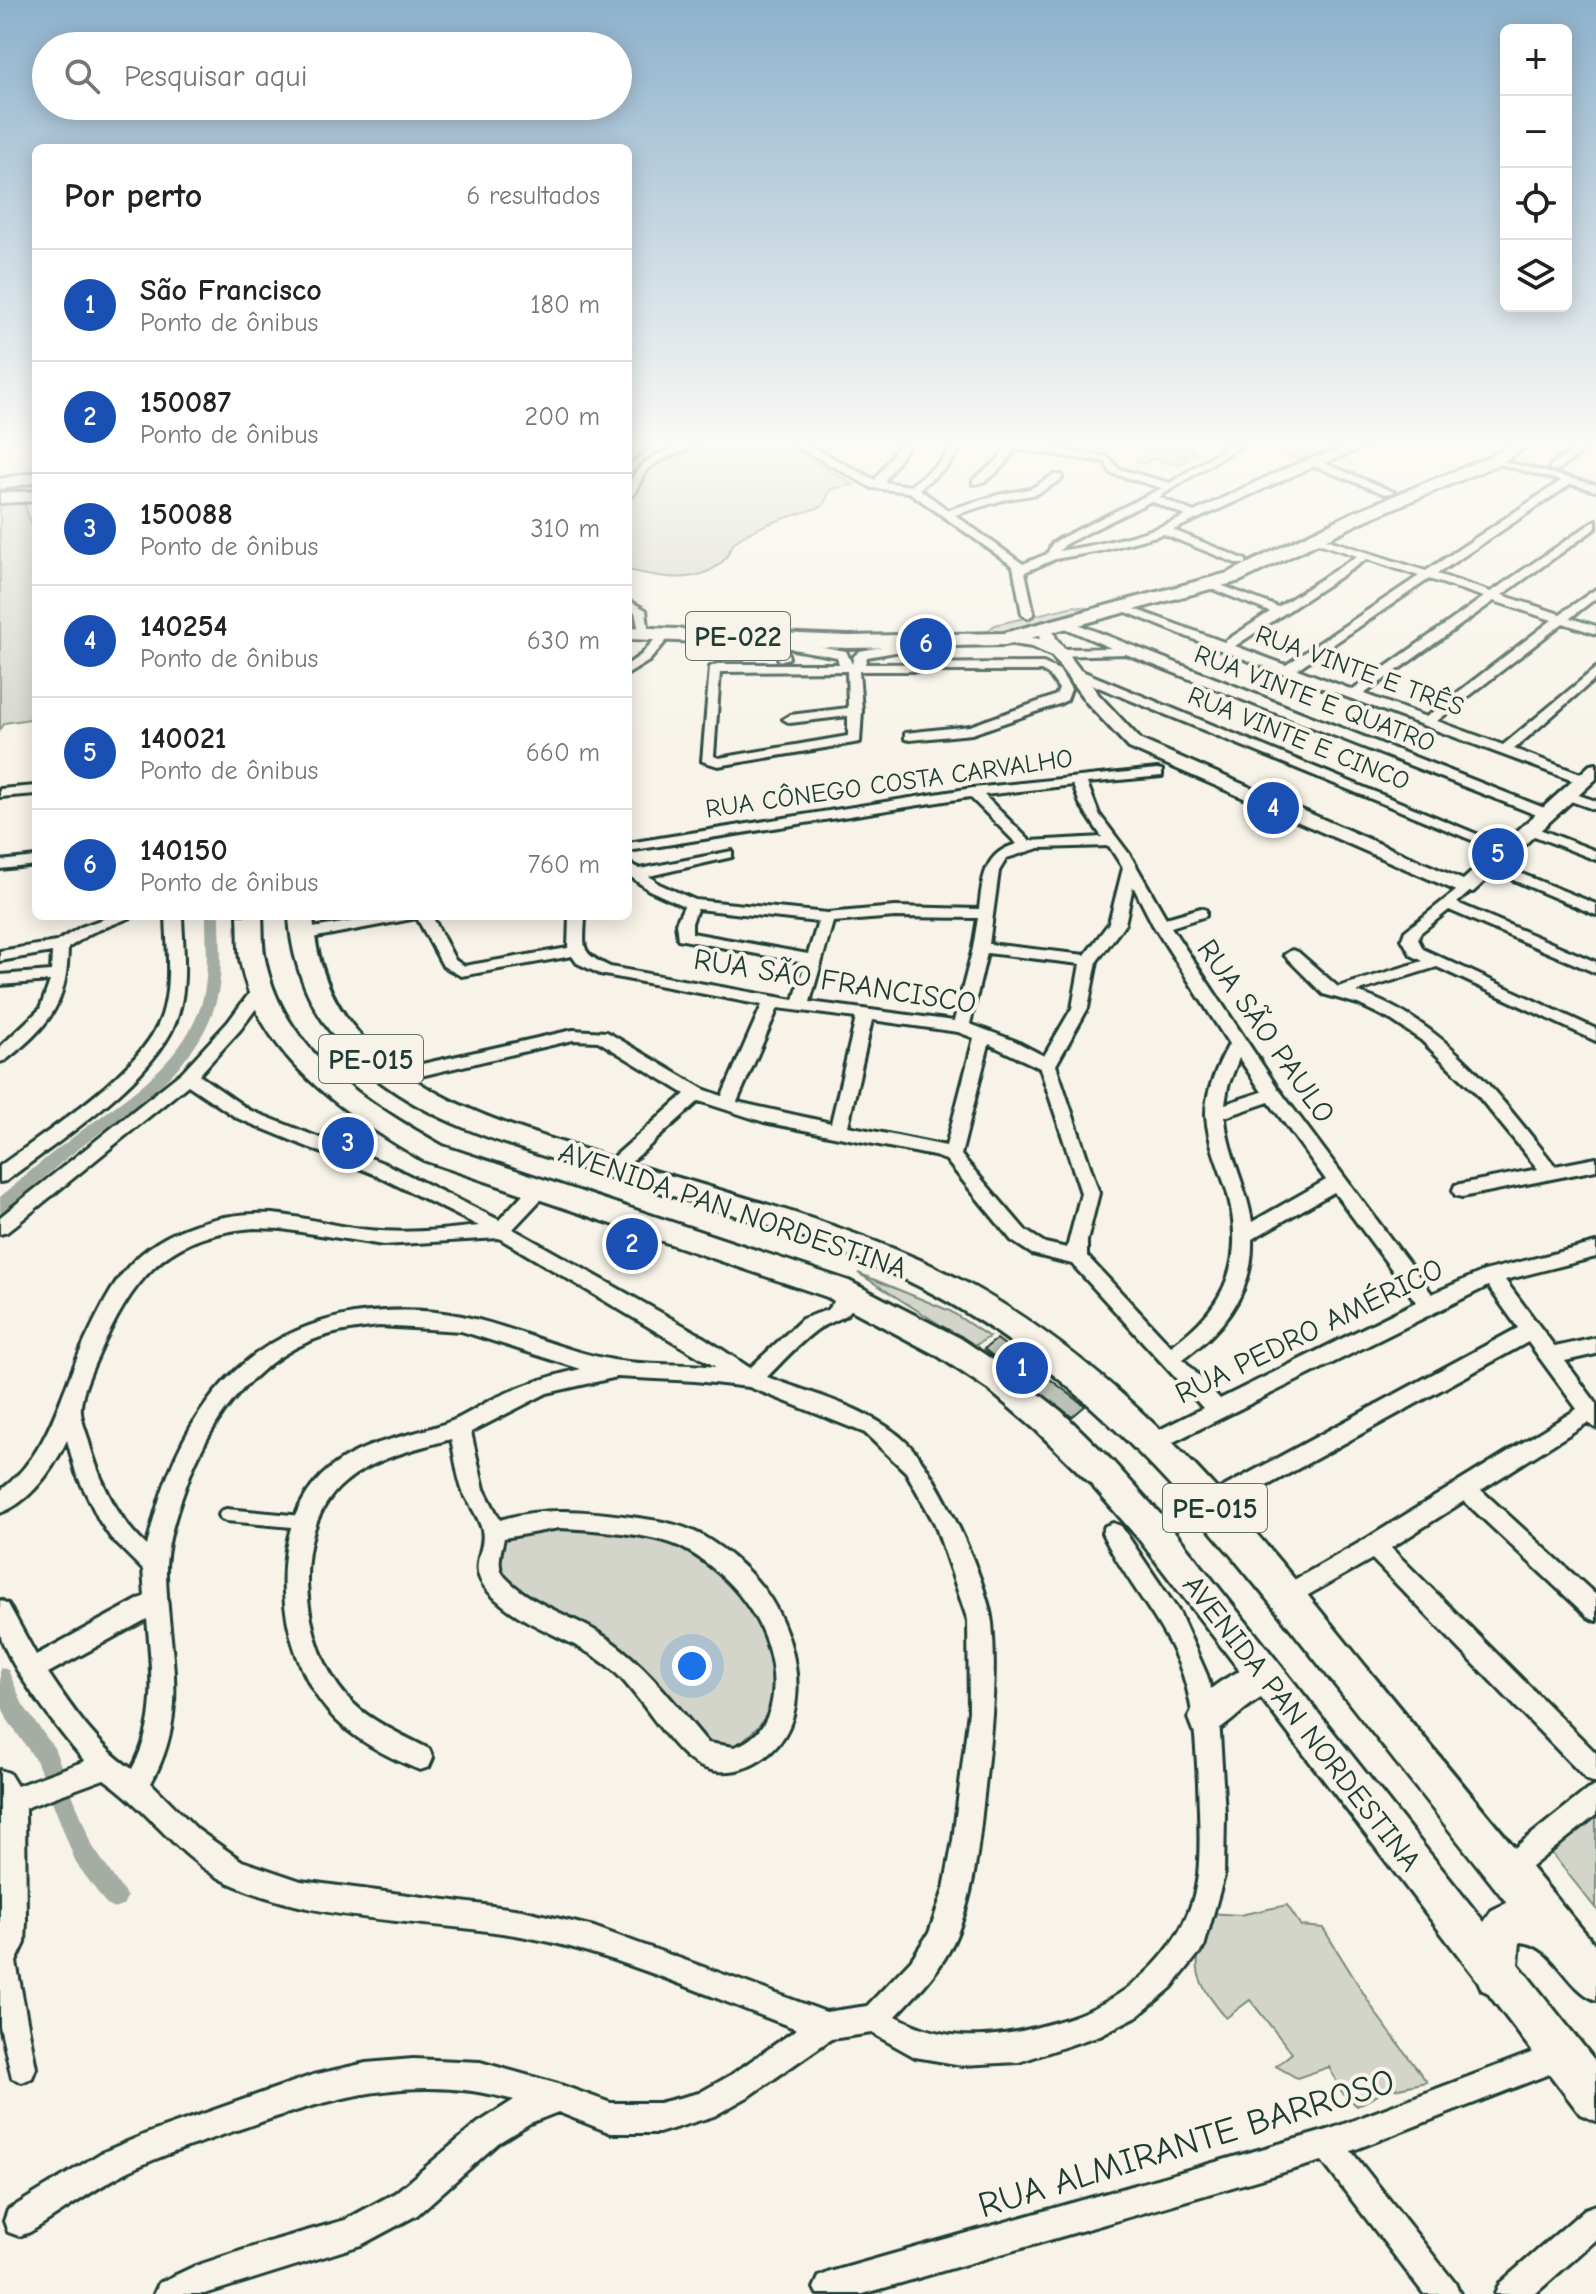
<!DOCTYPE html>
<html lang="pt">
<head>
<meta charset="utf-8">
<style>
  body { margin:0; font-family:"Comic Neue",sans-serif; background:#f6f6f6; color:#222 }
  .controls { position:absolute; right:24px; top:24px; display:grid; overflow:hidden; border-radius:12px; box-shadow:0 4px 20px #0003 }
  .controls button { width:72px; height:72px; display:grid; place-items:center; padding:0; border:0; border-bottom:2px solid #e0e0e0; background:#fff; color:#222; font:40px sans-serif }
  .you { position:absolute; left:692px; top:1666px; width:28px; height:28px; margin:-20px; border:6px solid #fff; border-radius:50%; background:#1a73e8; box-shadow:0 0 0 12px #1a73e833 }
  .badge { display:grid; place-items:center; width:52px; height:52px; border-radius:50%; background:#1f6fb2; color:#fff; font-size:26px; font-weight:700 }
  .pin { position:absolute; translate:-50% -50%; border:4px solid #fff; box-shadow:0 2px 8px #0006 }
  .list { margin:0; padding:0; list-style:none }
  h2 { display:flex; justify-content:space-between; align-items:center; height:104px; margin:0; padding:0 32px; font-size:34px }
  h2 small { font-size:26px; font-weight:400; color:#767676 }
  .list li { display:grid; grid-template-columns:52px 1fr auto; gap:24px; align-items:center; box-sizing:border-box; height:112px; padding:0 32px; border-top:2px solid #e0e0e0 }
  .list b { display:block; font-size:30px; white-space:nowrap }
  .list p { margin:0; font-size:26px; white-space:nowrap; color:#767676 }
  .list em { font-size:26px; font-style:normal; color:#767676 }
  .icon { flex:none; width:44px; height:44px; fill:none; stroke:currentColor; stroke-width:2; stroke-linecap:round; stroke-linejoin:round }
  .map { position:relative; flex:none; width:1596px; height:2294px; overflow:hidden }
  .search { position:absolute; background:#fff; box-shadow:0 4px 20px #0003; left:32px; top:32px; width:600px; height:88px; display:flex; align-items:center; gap:20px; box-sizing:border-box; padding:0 28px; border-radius:44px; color:#767676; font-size:30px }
  .panel { position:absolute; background:#fff; box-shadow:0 4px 20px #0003; left:32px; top:144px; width:600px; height:776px; border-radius:12px }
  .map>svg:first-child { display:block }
</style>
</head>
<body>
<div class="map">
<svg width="1596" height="2294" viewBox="0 0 1596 2294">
  <rect width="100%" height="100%" fill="#f7f3e8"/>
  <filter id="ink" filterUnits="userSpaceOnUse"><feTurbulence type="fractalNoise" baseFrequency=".0125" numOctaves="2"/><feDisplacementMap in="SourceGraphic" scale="16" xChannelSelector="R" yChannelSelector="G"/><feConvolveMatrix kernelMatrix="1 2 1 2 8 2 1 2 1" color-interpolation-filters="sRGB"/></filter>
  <g filter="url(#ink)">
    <path fill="#d3d5ca" stroke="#79897f" stroke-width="2" d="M628 445H788L854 485 831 489 823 506C795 516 760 523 736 541 730 546 728 556 723 561 698 586 658 577 628 570Z
      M1145 445H1183L1196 454 1183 456 1189 460C1177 468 1165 462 1153 458L1144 463 1136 461 1146 453 1140 448Z
      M1256 445H1358L1308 463Z
      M0 501 24 503 36 537V718L5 723 0 730Z
      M1074 606 1086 608 1087 611 1024 633 988 631 995 625Z
      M858 1273 950 1311 989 1337 974 1346Z
      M525 1525 621 1527 692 1548 749 1600 766 1630 778 1679 772 1707 758 1727 730 1752H710L636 1662 612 1641 521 1599 490 1558 497 1535Z
      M1596 1817V1909L1546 1846Z
      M1287 1905 1301 1926 1323 1928 1377 2015 1427 2082 1385 2091 1357 2106 1342 2092 1329 2067 1297 2078 1276 2066 1292 2053 1250 2000 1226 2018C1189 1973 1194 1968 1208 1913L1240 1915Z"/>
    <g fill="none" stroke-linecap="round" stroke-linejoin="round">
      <path fill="#a4ada3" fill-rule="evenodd" d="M206 916H220C220 946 224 979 214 1008 193 1072 132 1108 81 1147 55 1167 31 1189 6 1210L0 1212V1197C24 1177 47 1156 72 1138 120 1101 179 1068 200 1008 210 979 206 946 206 916Z
        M0 1667 8 1670 23 1705 54 1748 93 1847 127 1897 123 1905 115 1909 107 1905 76 1863 37 1762 7 1719 0 1702Z"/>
    </g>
    <path fill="#bbc1b6" stroke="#1f3d34" stroke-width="2" d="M997 1339 1084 1405 1085 1406 1072 1417 984 1349Z"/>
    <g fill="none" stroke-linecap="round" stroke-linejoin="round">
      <g stroke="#1f3d34" stroke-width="6">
        <path id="pedestrian" d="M226 1509 303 1516 308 1517 310 1522 308 1527 303 1528 226 1521 221 1519 219 1515 221 1511Z"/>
      </g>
      <g stroke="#1f3d34" stroke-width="6">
        <path id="minor" d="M639 445H650L628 462V454Z
          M682 445H696C682 454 663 456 649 468 639 477 640 492 628 499 628 465 654 455 682 445Z
          M795 445H808L875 480 899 445H909L884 482 910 486 940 462 953 445H963L948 466 919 489 948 510 997 495 1030 489 1054 475H1062V479L1037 494 1003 500 955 515 1023 564 1047 554 1052 544 1059 539 1162 488 1111 473 1105 462 1015 449C1007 463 990 484 973 484V480L999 459 1005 445H1030L1108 457 1119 469 1170 483 1229 445H1241L1159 497 1194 512C1239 491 1323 445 1371 445L1324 463 1394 492 1385 494 1314 466 1173 530 1246 560V564H1238L1163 534 1100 551 1055 559 1025 572 1034 614 1028 618 1022 614 1013 566 909 492 872 488ZM1151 501 1186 516C1145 535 1103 544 1059 551L1067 543Z
          M1580 445H1592L1558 470H1550V466Z
          M1491 458 1596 485V491L1571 484 1437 574 1491 592 1596 520V528L1502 595 1560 614 1596 589V598L1570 618 1596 626V634L1563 623 1437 721 1503 745 1596 668V678L1514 749 1589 777V783H1579L1220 650 1114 607 1124 605 1224 642 1270 612 1207 587V583H1215L1278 607 1357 556 1309 540V536L1313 535 1426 571 1561 481 1491 462ZM1367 559 1419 576 1286 665 1235 646ZM1429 579 1484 597 1353 690 1297 669ZM1494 601 1552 620 1426 717 1364 694Z
          M628 600 646 610 649 635 639 632 635 612 628 609Z
          M1067 620 1552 811 1554 814 1547 818 1542 817 1126 654 1056 656V650L1060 649 1111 648 1063 627V621Z
          M663 630 673 633 649 661 628 674V664L641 655Z
          M777 634 800 643 846 651 852 664 854 656 860 651 936 637 942 641 940 644 867 657 865 664 1043 663 1059 670 1071 689 1067 700 1059 704 972 734 910 740 905 739V733L970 726 1049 698 1056 695 1059 689 1050 676 1041 671H859L862 711 860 742 718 766 702 761 710 667 717 664H839L837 657 793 649 773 641V635ZM847 671 848 708 790 715 783 719 790 723 848 716V736L719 758 714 756 720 672Z
          M721 643 775 644 787 649 789 658 779 661 777 654 773 652 717 650V644Z
          M1069 669H1077L1513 849 1511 852H1501L1069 675Z
          M1157 769 1162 770V776L1087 783 1099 814 1130 855 1166 918 1201 908 1206 910V916L1171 927 1277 1087 1432 1294 1484 1271 1596 1243V1257L1505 1280 1555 1347 1596 1338V1354L1565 1361 1596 1403V1428L1587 1423 1481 1490 1596 1595V1621L1588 1617 1464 1501 1391 1548 1596 1753V1783L1587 1780 1372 1559 1294 1603 1286 1606 1278 1603 1274 1596 1278 1589 1366 1539 1577 1409 1528 1342 1221 1511 1213 1513 1205 1511 1202 1504 1205 1497 1518 1328 1488 1286 1155 1451 1147 1448 1144 1442 1147 1436 1203 1408 1072 1264 1032 1254 1012 1241 946 1160 934 1156 764 1122 699 1101 618 1174H606L603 1169 606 1164 685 1094 598 1041 573 1040 391 1083 382 1077 391 1071 573 1030 607 1032 703 1089 722 1096 762 1005 600 974 577 963 572 956 461 976 443 966 417 918 301 940 293 935 301 930 384 916H432L455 960 464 966 568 948 569 916H585C584 949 579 952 610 967L794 1000 805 963 678 939 676 923 684 906 649 890 631 877 628 863 640 869 732 851V857L649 876 659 884 695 900 827 913 895 907 979 909C983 879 983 853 1017 844L970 797 628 851V843L973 788ZM1073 785 1080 804 1102 837 1030 841 984 795ZM1109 846 1123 868 1109 923 1085 955 989 944 999 871 1007 858 1039 848ZM1133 886 1153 925 1229 1044C1218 1065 1206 1089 1206 1114 1207 1140 1219 1166 1227 1191 1246 1258 1227 1307 1171 1346L1087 1256V1241L1099 1193 1056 1065 1088 1008 1097 961 1125 924ZM697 909 818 922 808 954 692 933V923ZM895 917 978 918 973 948 954 1021 810 1002 833 922ZM987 953 1080 964 1072 1008 1044 1056 1015 1041 970 1024ZM778 1008 856 1018 831 1123 737 1102ZM872 1020 958 1032 974 1038 946 1146 848 1126ZM989 1044 1040 1068 1081 1193 1067 1248 1045 1243 1026 1231 961 1155ZM1239 1058 1262 1092 1225 1104 1228 1086ZM1269 1102 1326 1180 1252 1222C1247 1186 1227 1153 1225 1117ZM1334 1192 1416 1302 1220 1399 1183 1359C1224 1330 1254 1291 1252 1239Z
          M36 786V794L0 797V789Z
          M1567 791 1596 801V810L1562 798V792Z
          M1529 825 1596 851V860L1524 832V826Z
          M36 857V865L0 869V861Z
          M1490 861 1596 904V915L1485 868 1483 865Z
          M1466 883 1474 888 1457 903 1596 962V973L1449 910 1420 933 1418 939 1423 949 1596 1029V1041L1437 967 1356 992C1443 1018 1501 1098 1555 1166L1596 1158V1170L1462 1197 1455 1195 1453 1190 1455 1185 1538 1169 1474 1091 1421 1040 1391 1020 1358 1004 1323 994 1284 955 1292 950 1298 952 1338 987 1423 961 1411 955 1402 939 1405 931Z
          M111 916H134L91 933 68 948C67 1005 49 1025 6 1060L0 1062V1047L40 1009 50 981 0 985V975L51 971 52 952 0 961V951L56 942 81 927Z
          M166 916H182C183 948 188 983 178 1015 160 1076 57 1142 6 1181L0 1182V1166C46 1132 144 1070 162 1015 172 983 167 949 166 916Z
          M260 986 266 987 268 991 266 995 240 1030 199 1075 249 1110 388 1165 499 1220 532 1184H546L548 1189 546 1194 513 1229 697 1333 750 1368 802 1319 827 1310 834 1302 828 1289 831 1284H845L855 1304C845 1322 828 1320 814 1332 797 1345 782 1362 767 1377 814 1395 872 1408 908 1444 938 1474 987 1580 992 1623 997 1677 991 1732 985 1786 979 1840 975 1902 949 1951 935 1976 916 1995 896 2016 952 2048 1008 2037 1066 2019 1132 1998 1189 1946 1198 1875 1201 1845 1199 1813 1198 1783 1196 1746 1195 1711 1183 1675 1165 1622 1126 1583 1102 1533L1105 1526 1113 1523 1121 1526 1179 1612 1207 1675 1219 1718 1225 1814 1224 1876 1204 1947 1172 1987 1139 2015 1100 2035 1019 2062 962 2065 915 2057 872 2033 831 2039 751 2095 714 2116 659 2133H611L558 2112 530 2123 498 2143 417 2215 361 2245 205 2294H154L159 2283 195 2266 265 2243 345 2220 395 2193 478 2123 514 2100C413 2071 327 2099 231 2132 194 2145 157 2156 123 2174 91 2191 61 2213 30 2232L19 2236 8 2232 4 2221 8 2210 101 2153 146 2134 313 2075 366 2063 413 2059 480 2062 558 2084 611 2103H659L699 2093 731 2075 797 2029C707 1996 616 1953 521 1936 425 1919 320 1924 229 1883 180 1860 148 1809 104 1779L25 1808 26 1921 25 1943 16 1962 36 2068 32 2078 22 2082 12 2078 0 2026V1770L9 1773 17 1786 85 1761C64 1738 4 1661 0 1632 0 1622 0 1611 0 1600L8 1604 36 1655 145 1596 143 1570 111 1538 99 1520 76 1473 67 1440C53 1469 31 1502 0 1513V1491C51 1452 59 1395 85 1341 97 1316 110 1288 128 1267 162 1228 223 1211 273 1214 305 1217 337 1227 369 1230 406 1234 442 1230 479 1226L376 1175 237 1118 188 1085 7 1232 0 1234V1217L182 1072 228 1022 254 987ZM254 1228 282 1229 383 1245 499 1238 716 1367C682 1363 647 1366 613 1360 562 1351 514 1327 462 1316 427 1309 389 1309 354 1314 228 1336 173 1430 147 1546 115 1517 98 1477 87 1435 84 1427 80 1414 81 1406 83 1386 96 1361 104 1343 138 1271 172 1235 254 1228ZM379 1326 461 1331 581 1369C549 1376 520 1386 489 1401 477 1407 465 1416 452 1421 411 1437 363 1440 328 1470 261 1527 277 1650 328 1711 349 1737 389 1758 420 1770L429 1767 433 1758 429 1749C401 1734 368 1721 347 1697 301 1646 288 1530 344 1483 373 1458 415 1449 451 1439 455 1456 457 1476 463 1492 469 1504 479 1517 482 1530 487 1552 465 1566 489 1592 524 1631 584 1639 620 1677 642 1700 667 1742 690 1760 706 1773 729 1774 747 1767 815 1739 803 1652 771 1600 754 1573 728 1551 701 1535 679 1523 654 1520 631 1517 585 1511 545 1506 500 1520L484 1489 471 1432 547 1393 617 1377 695 1381 749 1387 865 1433 906 1472 935 1524 968 1621 969 1711 953 1840 944 1889 929 1933 911 1960 867 2006 826 2012 594 1927 522 1910 301 1881 242 1861 198 1830 151 1783C191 1711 168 1651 166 1575 165 1547 176 1513 186 1486 210 1419 258 1353 331 1334 346 1330 363 1328 379 1326ZM559 1528C589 1529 655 1534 681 1547 710 1562 736 1586 753 1614 778 1653 789 1729 734 1747L708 1743C678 1708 649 1668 611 1641 579 1617 535 1608 506 1578 495 1567 501 1552 504 1538ZM147 1619C152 1670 158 1723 132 1769 96 1745 72 1708 48 1673Z
          M1596 1786V1815L1515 1880 1506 1884 1497 1880 1493 1871 1497 1862 1587 1790Z
          M1560 2042 1570 2046 1574 2056 1570 2066 1351 2151 1455 2283 1460 2294H1424L1322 2161 863 2294H817L814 2288 819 2277 830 2272 1328 2130Z
          M1596 2205V2240L1535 2294H1495L1500 2283 1585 2209Z"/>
      </g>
      <g stroke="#1f3d34" stroke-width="6">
        <path id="secondary" d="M1045 625 1051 627 1056 638 1099 695 1141 740 1463 880 1590 765 1596 764V779L1473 892H1459L1129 748 1087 703 1052 656 1032 647 999 642 997 639 1005 634 1040 639 1037 630Z"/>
      </g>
      <g stroke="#1f3d34" stroke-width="6">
        <path id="trunk" d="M1510 445H1529L1501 463 1366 520 1240 581 1005 645 848 648 628 639V627L848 636 1004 633 1228 573 1354 512 1489 457Z
          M36 472V482L0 489V479Z
          M36 491V501L0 503V493Z
          M238 916H262C263 930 262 946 265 959 283 1052 367 1103 443 1146L849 1281 899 1307 960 1338 1011 1372 1061 1411 1113 1462 1162 1516 1484 1922 1492 1910 1507 1903C1441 1820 1375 1736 1309 1652 1193 1505 1075 1360 902 1278 796 1228 680 1200 568 1164 504 1143 436 1123 381 1082 326 1041 293 984 289 916H313C316 964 331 1005 365 1040 427 1104 520 1129 602 1155 709 1188 818 1215 920 1260 1110 1345 1239 1510 1366 1667 1442 1760 1519 1853 1596 1946V2000C1565 1988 1556 1944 1520 1942L1518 1964 1596 2062V2121L1580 2114 1487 1992 1482 1990 1478 1981 1261 1698C1241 1709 1228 1728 1207 1736L1193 1731 1188 1718C1198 1696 1218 1681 1240 1671L1138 1538 1089 1482 1037 1431 989 1390 938 1356 827 1297 423 1160C345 1114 256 1056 240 959 238 945 239 930 238 916Z"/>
      </g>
      <use href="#pedestrian" fill="#f7f3e8" fill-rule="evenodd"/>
      <use href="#minor" fill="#f7f3e8" fill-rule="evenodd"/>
      <use href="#secondary" fill="#f7f3e8" fill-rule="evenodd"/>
      <use href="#trunk" fill="#f7f3e8" fill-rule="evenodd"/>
    </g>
  </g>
  <linearGradient id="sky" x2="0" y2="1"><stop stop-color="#8db1cc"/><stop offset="0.58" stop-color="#fbfaf5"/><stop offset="1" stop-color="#fbfaf5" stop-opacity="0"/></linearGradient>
  <rect width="1596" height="766" fill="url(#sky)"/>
  <g text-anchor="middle" stroke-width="8" stroke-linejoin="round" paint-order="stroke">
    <g font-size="26" fill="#1f3d34" stroke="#f7f3e8">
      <text transform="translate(1360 670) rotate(20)" y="9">RUA VINTE E TRÊS</text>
      <text transform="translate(1315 698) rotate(21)" y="9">RUA VINTE E QUATRO</text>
      <text transform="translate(1299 738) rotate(22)" y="9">RUA VINTE E CINCO</text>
      <text transform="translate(889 783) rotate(-8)" y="9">RUA CÔNEGO COSTA CARVALHO</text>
    </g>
    <g fill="#f7f3e8" stroke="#60746a" stroke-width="2">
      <rect x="686" y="612" width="104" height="48" rx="6"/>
      <rect x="319" y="1035" width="104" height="48" rx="6"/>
      <rect x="1163" y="1484" width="104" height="48" rx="6"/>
    </g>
    <g font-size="28" font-weight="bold" fill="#1f3d34">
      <text x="738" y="646">PE-022</text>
      <text x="371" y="1069">PE-015</text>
      <text x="1215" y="1518">PE-015</text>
    </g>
    <g font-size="30" fill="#1f3d34" stroke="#f7f3e8">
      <text transform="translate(835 981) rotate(9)" y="10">RUA SÃO FRANCISCO</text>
      <text transform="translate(1266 1031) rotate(55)" y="10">RUA SÃO PAULO</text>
      <text transform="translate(733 1210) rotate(19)" y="10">AVENIDA PAN NORDESTINA</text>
      <text transform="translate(1309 1331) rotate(-26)" y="10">RUA PEDRO AMÉRICO</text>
      <text transform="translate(1302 1723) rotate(52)" y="10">AVENIDA PAN NORDESTINA</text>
    </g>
    <g font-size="36" fill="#1f3d34" stroke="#f7f3e8">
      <text transform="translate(1186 2142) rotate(-17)" y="13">RUA ALMIRANTE BARROSO</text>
    </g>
  </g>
</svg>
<div class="controls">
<button>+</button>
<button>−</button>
<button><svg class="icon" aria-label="locate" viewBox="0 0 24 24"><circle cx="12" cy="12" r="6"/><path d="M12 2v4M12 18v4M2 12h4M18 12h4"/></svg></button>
<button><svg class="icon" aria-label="layers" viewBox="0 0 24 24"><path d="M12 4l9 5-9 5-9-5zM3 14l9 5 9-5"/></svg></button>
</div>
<div class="you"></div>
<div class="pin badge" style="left:1022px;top:1368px;background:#1a4fb4">1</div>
<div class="pin badge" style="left:632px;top:1244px;background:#1a4fb4">2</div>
<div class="pin badge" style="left:348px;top:1143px;background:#1a4fb4">3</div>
<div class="pin badge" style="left:1273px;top:808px;background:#1a4fb4">4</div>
<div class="pin badge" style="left:1498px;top:854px;background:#1a4fb4">5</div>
<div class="pin badge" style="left:926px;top:644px;background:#1a4fb4">6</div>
<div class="search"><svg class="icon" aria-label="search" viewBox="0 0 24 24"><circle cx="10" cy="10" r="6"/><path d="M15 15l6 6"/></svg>Pesquisar aqui</div>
<section class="panel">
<h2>Por perto<small>6 resultados</small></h2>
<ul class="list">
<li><span class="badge" style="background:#1a4fb4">1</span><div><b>São Francisco</b><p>Ponto de ônibus</p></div><em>180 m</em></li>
<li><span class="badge" style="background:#1a4fb4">2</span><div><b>150087</b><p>Ponto de ônibus</p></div><em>200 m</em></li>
<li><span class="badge" style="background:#1a4fb4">3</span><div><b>150088</b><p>Ponto de ônibus</p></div><em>310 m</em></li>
<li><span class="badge" style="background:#1a4fb4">4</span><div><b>140254</b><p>Ponto de ônibus</p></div><em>630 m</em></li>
<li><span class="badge" style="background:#1a4fb4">5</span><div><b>140021</b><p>Ponto de ônibus</p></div><em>660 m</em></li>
<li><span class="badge" style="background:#1a4fb4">6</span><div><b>140150</b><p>Ponto de ônibus</p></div><em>760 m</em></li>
</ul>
</section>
</div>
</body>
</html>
